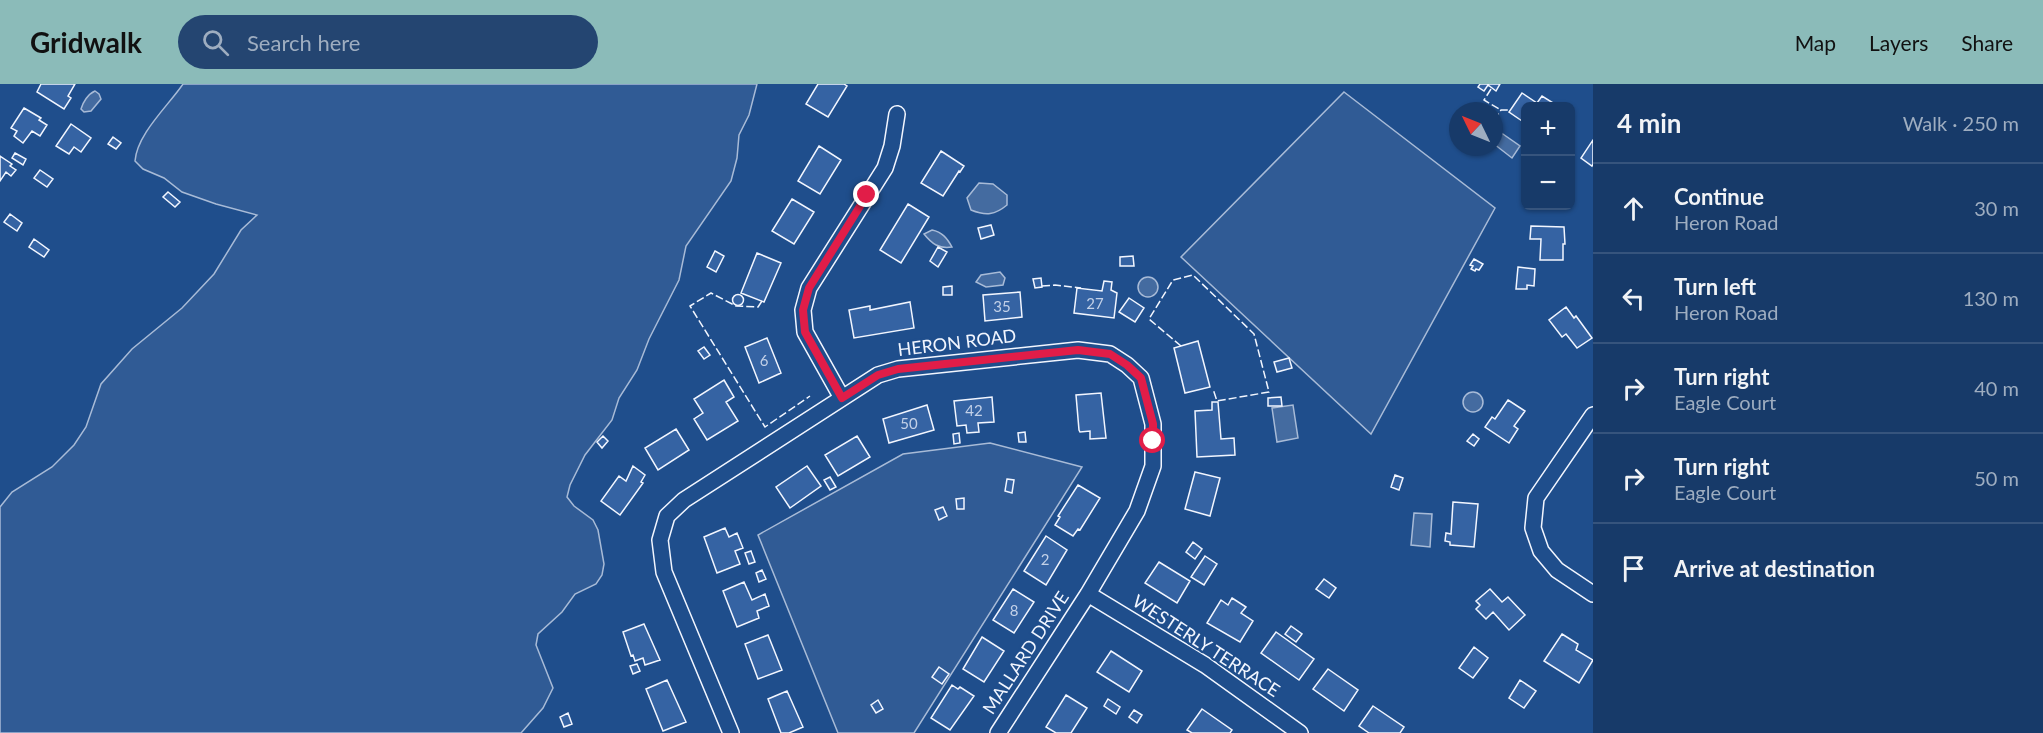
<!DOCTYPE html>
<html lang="en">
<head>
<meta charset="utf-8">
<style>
  body { margin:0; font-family:Lato,sans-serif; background:#244571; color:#f1f3f6 }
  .controls { position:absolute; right:18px; top:18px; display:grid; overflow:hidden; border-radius:9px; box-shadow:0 2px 4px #0004 }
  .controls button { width:54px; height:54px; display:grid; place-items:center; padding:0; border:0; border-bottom:2px solid #36547d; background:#173a69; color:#f1f3f6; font:30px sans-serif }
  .compass { position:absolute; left:1449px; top:18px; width:54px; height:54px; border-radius:50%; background:#173a69; box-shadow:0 2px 4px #0004; rotate:313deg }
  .stop { position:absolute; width:18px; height:18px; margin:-14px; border:4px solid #e11d48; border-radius:50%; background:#fff }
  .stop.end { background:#e11d48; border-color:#fff; box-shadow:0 2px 6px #0008 }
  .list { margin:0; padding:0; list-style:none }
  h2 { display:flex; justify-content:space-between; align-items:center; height:78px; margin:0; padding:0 24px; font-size:26px }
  h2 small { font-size:20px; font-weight:400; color:#9eadc0 }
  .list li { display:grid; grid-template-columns:39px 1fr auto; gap:18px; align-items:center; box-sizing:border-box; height:90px; padding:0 24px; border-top:2px solid #36547d }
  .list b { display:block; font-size:22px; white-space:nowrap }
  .list p { margin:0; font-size:20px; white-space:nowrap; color:#9eadc0 }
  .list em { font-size:20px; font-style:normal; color:#9eadc0 }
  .icon { flex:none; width:33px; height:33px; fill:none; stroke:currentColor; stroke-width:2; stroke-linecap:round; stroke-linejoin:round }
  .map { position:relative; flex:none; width:1593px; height:649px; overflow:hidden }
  header { display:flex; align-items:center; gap:36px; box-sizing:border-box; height:84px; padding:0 30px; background:#8bbbb9; color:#111 }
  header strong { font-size:28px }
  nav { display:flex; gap:33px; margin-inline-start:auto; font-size:21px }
  .search { width:420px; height:54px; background:#244571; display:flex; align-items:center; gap:15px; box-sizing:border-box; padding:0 21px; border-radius:33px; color:#9eadc0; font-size:22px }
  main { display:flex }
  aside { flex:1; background:#173a69 }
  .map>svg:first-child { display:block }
</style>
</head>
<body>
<header>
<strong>Gridwalk</strong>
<div class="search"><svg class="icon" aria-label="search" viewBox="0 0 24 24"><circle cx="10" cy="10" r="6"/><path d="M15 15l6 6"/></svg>Search here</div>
<nav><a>Map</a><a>Layers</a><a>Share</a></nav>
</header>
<main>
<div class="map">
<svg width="1593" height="649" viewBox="0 0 1593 649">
  <rect width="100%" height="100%" fill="#1f4e8c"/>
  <path fill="#305b95" stroke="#a8bbd7" stroke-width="1.5" d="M183 0H757L749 31 739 51 737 74 731 97 686 162 679 196 649 255 637 286 619 314 612 336 585 371 570 401 567 413 574 422 593 436 598 446 604 480 602 491 596 500 575 510 562 528 538 550 536 561 553 604 543 624 521 649H0V423L12 408 52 383 74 361 86 343 101 300 132 265 182 224 214 190 241 146 257 131 216 120 182 108 164 94 143 85 135 77C137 50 168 22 183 0Z
    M1344 8 1495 124 1371 350 1181 173Z
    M990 359 1082 383 914 649H838L758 451 903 370Z"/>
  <path fill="#446ba0" stroke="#a8bbd7" stroke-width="1.5" d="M95 7 99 10 101 15 91 27 84 28 81 25C83 18 88 10 95 7Z
    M1500 48 1520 62 1512 74 1494 60V56Z
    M979 99 993 100 1007 111V121C995 131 986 132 971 126L967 114Z
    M932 146C942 148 947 154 952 163 939 165 932 160 924 150Z
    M1000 188 1005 194 1003 201 986 203 976 198 981 191Z
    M1138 203a10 10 0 1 1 20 0a10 10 0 1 1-20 0Z
    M1463 318a10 10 0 1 1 20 0a10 10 0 1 1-20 0Z
    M1293 321 1298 354 1277 358 1272 324Z
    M1414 429 1432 430 1430 463 1411 461Z"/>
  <path fill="#3563a3" stroke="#f2f6ff" stroke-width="1.5" d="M41 0H75L68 12 71 14 64 25 37 8Z
    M818 0H844L847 2 828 33 806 20Z
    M1480 0H1500L1496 7 1488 1 1484 7 1478 3Z
    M1522 9 1537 19 1542 12 1558 22H1526L1525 39 1509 28Z
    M24 24 41 34 39 36 47 41 40 52 32 47 23 59 14 52 17 47 11 44Z
    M71 40 91 54 81 68 74 63 69 70 56 62Z
    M113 53 121 59 116 65 108 60Z
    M1593 56V80L1592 82 1581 74Z
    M819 62 841 76 820 110 798 97Z
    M941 67 964 82 960 88 959 87 943 112 921 99Z
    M15 69 26 75 23 81 12 74Z
    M0 72 12 80 10 82 16 86 11 92 6 88 0 97Z
    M40 86 53 95 47 103 34 94Z
    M168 108 180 118 175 123 163 113Z
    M792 115 814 128 794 160 772 147Z
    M908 120 929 133 901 179 880 166Z
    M10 130 22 139 17 147 4 138Z
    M991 141 994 151 981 155 978 144Z
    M1531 142 1564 143 1565 160H1563V176H1540L1541 155H1530Z
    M34 155 49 166 44 173 29 163Z
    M938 163 947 168 938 183 930 177Z
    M715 167 724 172 716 188 707 183Z
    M757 169 781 179 764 218 741 209Z
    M1133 172 1134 182H1120V173Z
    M1474 175 1483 180 1479 186 1476 185 1475 187 1471 185 1473 182 1470 181Z
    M1518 183 1535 185 1534 202 1527 201V205H1516Z
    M1041 194 1042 203 1035 204 1033 195Z
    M1104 197 1112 198 1111 206 1117 209 1114 234 1074 229 1077 204 1102 207Z
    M952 202V211H943V203Z
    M1020 208 1022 233 985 237 983 211Z
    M732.5 216a5.5 5.5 0 1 1 11 0a5.5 5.5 0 1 1-11 0Z
    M1129 214 1144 224 1135 238 1119 228Z
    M910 218 914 244 854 254 849 226 870 222V226Z
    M1566 223 1574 234 1576 232 1592 254 1577 264 1566 250 1562 253 1549 236Z
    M767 254 781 289 759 299 745 263Z
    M1198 257 1210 303 1185 309 1174 264Z
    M704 263 710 271 704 275 698 267Z
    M1289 274 1292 284 1277 288 1274 278Z
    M724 296 734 313 726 318 738 337 707 356 694 335 703 329 694 315Z
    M1101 309 1106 354 1090 355V347L1080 348 1079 346 1076 311Z
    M992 313 994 338 978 339 979 348 967 349 966 341 957 342 954 317Z
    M1281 313 1282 322H1268V314Z
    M1508 316 1525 327 1514 342 1518 345 1509 359 1485 343 1492 333 1495 335Z
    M1212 318H1218L1221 355 1234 354 1235 371 1197 373 1195 327 1212 326Z
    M927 321 934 346 889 359 883 335Z
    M676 345 689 366 658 386 645 364Z
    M1025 348 1026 358H1019L1018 349Z
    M959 349 960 359 954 360 953 350Z
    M1473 350 1479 355 1474 362 1467 357Z
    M603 352 608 357 602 364 597 358Z
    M857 352 870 373 838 392 825 371Z
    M633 382 645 391 641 398 643 399 620 431 601 417 619 392 626 397Z
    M807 382 821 402 790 424 776 403Z
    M1195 388 1220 394 1210 432 1185 425Z
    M1395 391 1403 394 1399 406 1391 403Z
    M830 393 836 403 830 406 824 396Z
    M1007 395 1014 396 1012 409 1005 407Z
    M1078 401 1100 414 1080 446 1078 445 1073 452 1055 441 1060 433 1058 432Z
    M964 414V425H957L956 415Z
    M1453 418 1478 420 1474 463 1450 461V458L1445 457 1446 449 1451 450Z
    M943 423 947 432 939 436 935 426Z
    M725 444 729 453 737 449 743 464 735 467 740 480 717 489 704 453Z
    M1046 452 1067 466 1046 501 1024 487Z
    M1193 458 1202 465 1195 475 1186 468Z
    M751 467 755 478 749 480 745 469Z
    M1205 472 1217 480 1204 501 1191 493Z
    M1159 478 1190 497 1177 519 1145 499Z
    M762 486 766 495 759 498 756 489Z
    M1324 495 1336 504 1329 514 1316 505Z
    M744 498 752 516 765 510 769 522 757 527 759 534 737 543 723 507Z
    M1013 505 1034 518 1014 549 993 536Z
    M1490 505 1502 518 1508 513 1525 531 1509 546 1493 528 1486 535 1476 525 1480 521 1476 517Z
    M1232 514 1246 523 1241 529 1253 537 1240 558 1207 539 1221 516 1228 521Z
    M644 540 660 576 645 581 643 574 635 577 633 571 631 572 623 548Z
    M1291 542 1302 550 1296 558 1285 550Z
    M1276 548 1314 575 1299 596 1261 569Z
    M1562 550 1578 560 1576 566 1593 576 1579 599 1544 577Z
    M768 551 782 586 758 595 745 560Z
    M982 553 1004 567 984 598 963 585Z
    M1474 563 1488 574 1473 594 1459 584Z
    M1111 567 1142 587 1129 608 1097 588Z
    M637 580 640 587 633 590 630 582Z
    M939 583 949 590 942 600 932 593Z
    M1328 585 1358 606 1344 627 1313 605Z
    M667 596 686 638 663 647 646 605Z
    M1520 596 1536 607 1524 624 1509 614Z
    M952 601 958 605 960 603 974 612 950 646 931 634Z
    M787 607 803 643 789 649H781L768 615Z
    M1066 611 1087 624 1071 649H1056L1046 643Z
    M1108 615 1120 623 1116 630 1104 622Z
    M878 616 883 625 876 629 871 621Z
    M1373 622 1404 643 1400 649H1369L1359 642Z
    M1202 625 1232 646 1230 649H1192L1187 646Z
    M1134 626 1142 631 1137 639 1129 633Z
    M568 629 572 640 564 643 560 633Z"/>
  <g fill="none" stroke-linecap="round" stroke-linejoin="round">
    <g stroke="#f2f6ff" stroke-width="18">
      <path id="minor" d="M842 314 805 248 803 226 809 204 885 84 892 62 897 30
        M1593 331 1536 414 1533 444 1541 467 1557 486 1593 510
        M1088 510 1205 581 1300 649
        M731 649 664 488 660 456 667 432 684 416 878 291 898 285 1078 266 1110 270 1127 281 1141 294 1153 340V382L1137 427 1088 510 998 649"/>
    </g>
    <use href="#minor" stroke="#1f4e8c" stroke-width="15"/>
    <path stroke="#f2f6ff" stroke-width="1.5" stroke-dasharray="8 3" stroke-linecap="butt" d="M1491 5 1484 16 1501 26
      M1494 36 1501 26H1511
      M1042 202 1055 201 1081 204
      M762 217 758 223 736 222 711 209 690 222 765 343 810 312
      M1181 262 1149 235 1173 196 1193 191 1254 250 1269 308 1217 317 1213 305"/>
  </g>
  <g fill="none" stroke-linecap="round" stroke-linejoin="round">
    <path stroke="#e11d48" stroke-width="8" d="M867 111 809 204 803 226 805 248 842 314 878 291 898 285 1078 266 1110 270 1127 281 1141 294 1153 340V357"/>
  </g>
  <g text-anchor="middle" stroke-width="4.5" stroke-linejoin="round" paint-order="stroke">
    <g font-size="15" fill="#c3d1e8">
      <text x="1095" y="225">27</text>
      <text x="1002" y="228">35</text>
      <text x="764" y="282">6</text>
      <text x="974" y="332">42</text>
      <text x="909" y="345">50</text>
      <text x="1045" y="481">2</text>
      <text x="1014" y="532">8</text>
    </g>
    <g font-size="18" fill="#f2f6ff" stroke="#1f4e8c">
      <text transform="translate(957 259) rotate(-7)" y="6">HERON ROAD</text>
      <text transform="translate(1206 562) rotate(33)" y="6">WESTERLY TERRACE</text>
      <text transform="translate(1026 569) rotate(-57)" y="6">MALLARD DRIVE</text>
    </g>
  </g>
</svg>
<div class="controls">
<button>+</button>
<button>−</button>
</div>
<svg class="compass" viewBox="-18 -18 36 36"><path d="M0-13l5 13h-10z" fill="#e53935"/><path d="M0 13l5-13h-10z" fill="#9eadc0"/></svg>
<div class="stop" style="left:1153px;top:357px"></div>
<div class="stop end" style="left:867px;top:111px"></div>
</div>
<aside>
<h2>4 min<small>Walk · 250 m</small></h2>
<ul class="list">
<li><svg class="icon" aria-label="ahead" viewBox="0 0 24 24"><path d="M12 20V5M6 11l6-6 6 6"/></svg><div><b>Continue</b><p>Heron Road</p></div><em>30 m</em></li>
<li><svg class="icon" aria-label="left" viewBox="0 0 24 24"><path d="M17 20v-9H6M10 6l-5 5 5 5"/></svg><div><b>Turn left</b><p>Heron Road</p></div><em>130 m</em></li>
<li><svg class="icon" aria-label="right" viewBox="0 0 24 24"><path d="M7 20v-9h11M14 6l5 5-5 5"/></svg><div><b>Turn right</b><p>Eagle Court</p></div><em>40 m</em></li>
<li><svg class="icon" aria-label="right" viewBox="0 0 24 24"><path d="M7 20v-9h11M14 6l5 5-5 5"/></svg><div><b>Turn right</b><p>Eagle Court</p></div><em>50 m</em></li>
<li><svg class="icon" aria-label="arrive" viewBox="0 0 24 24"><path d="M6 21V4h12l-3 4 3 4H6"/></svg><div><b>Arrive at destination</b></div></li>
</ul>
</aside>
</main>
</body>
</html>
